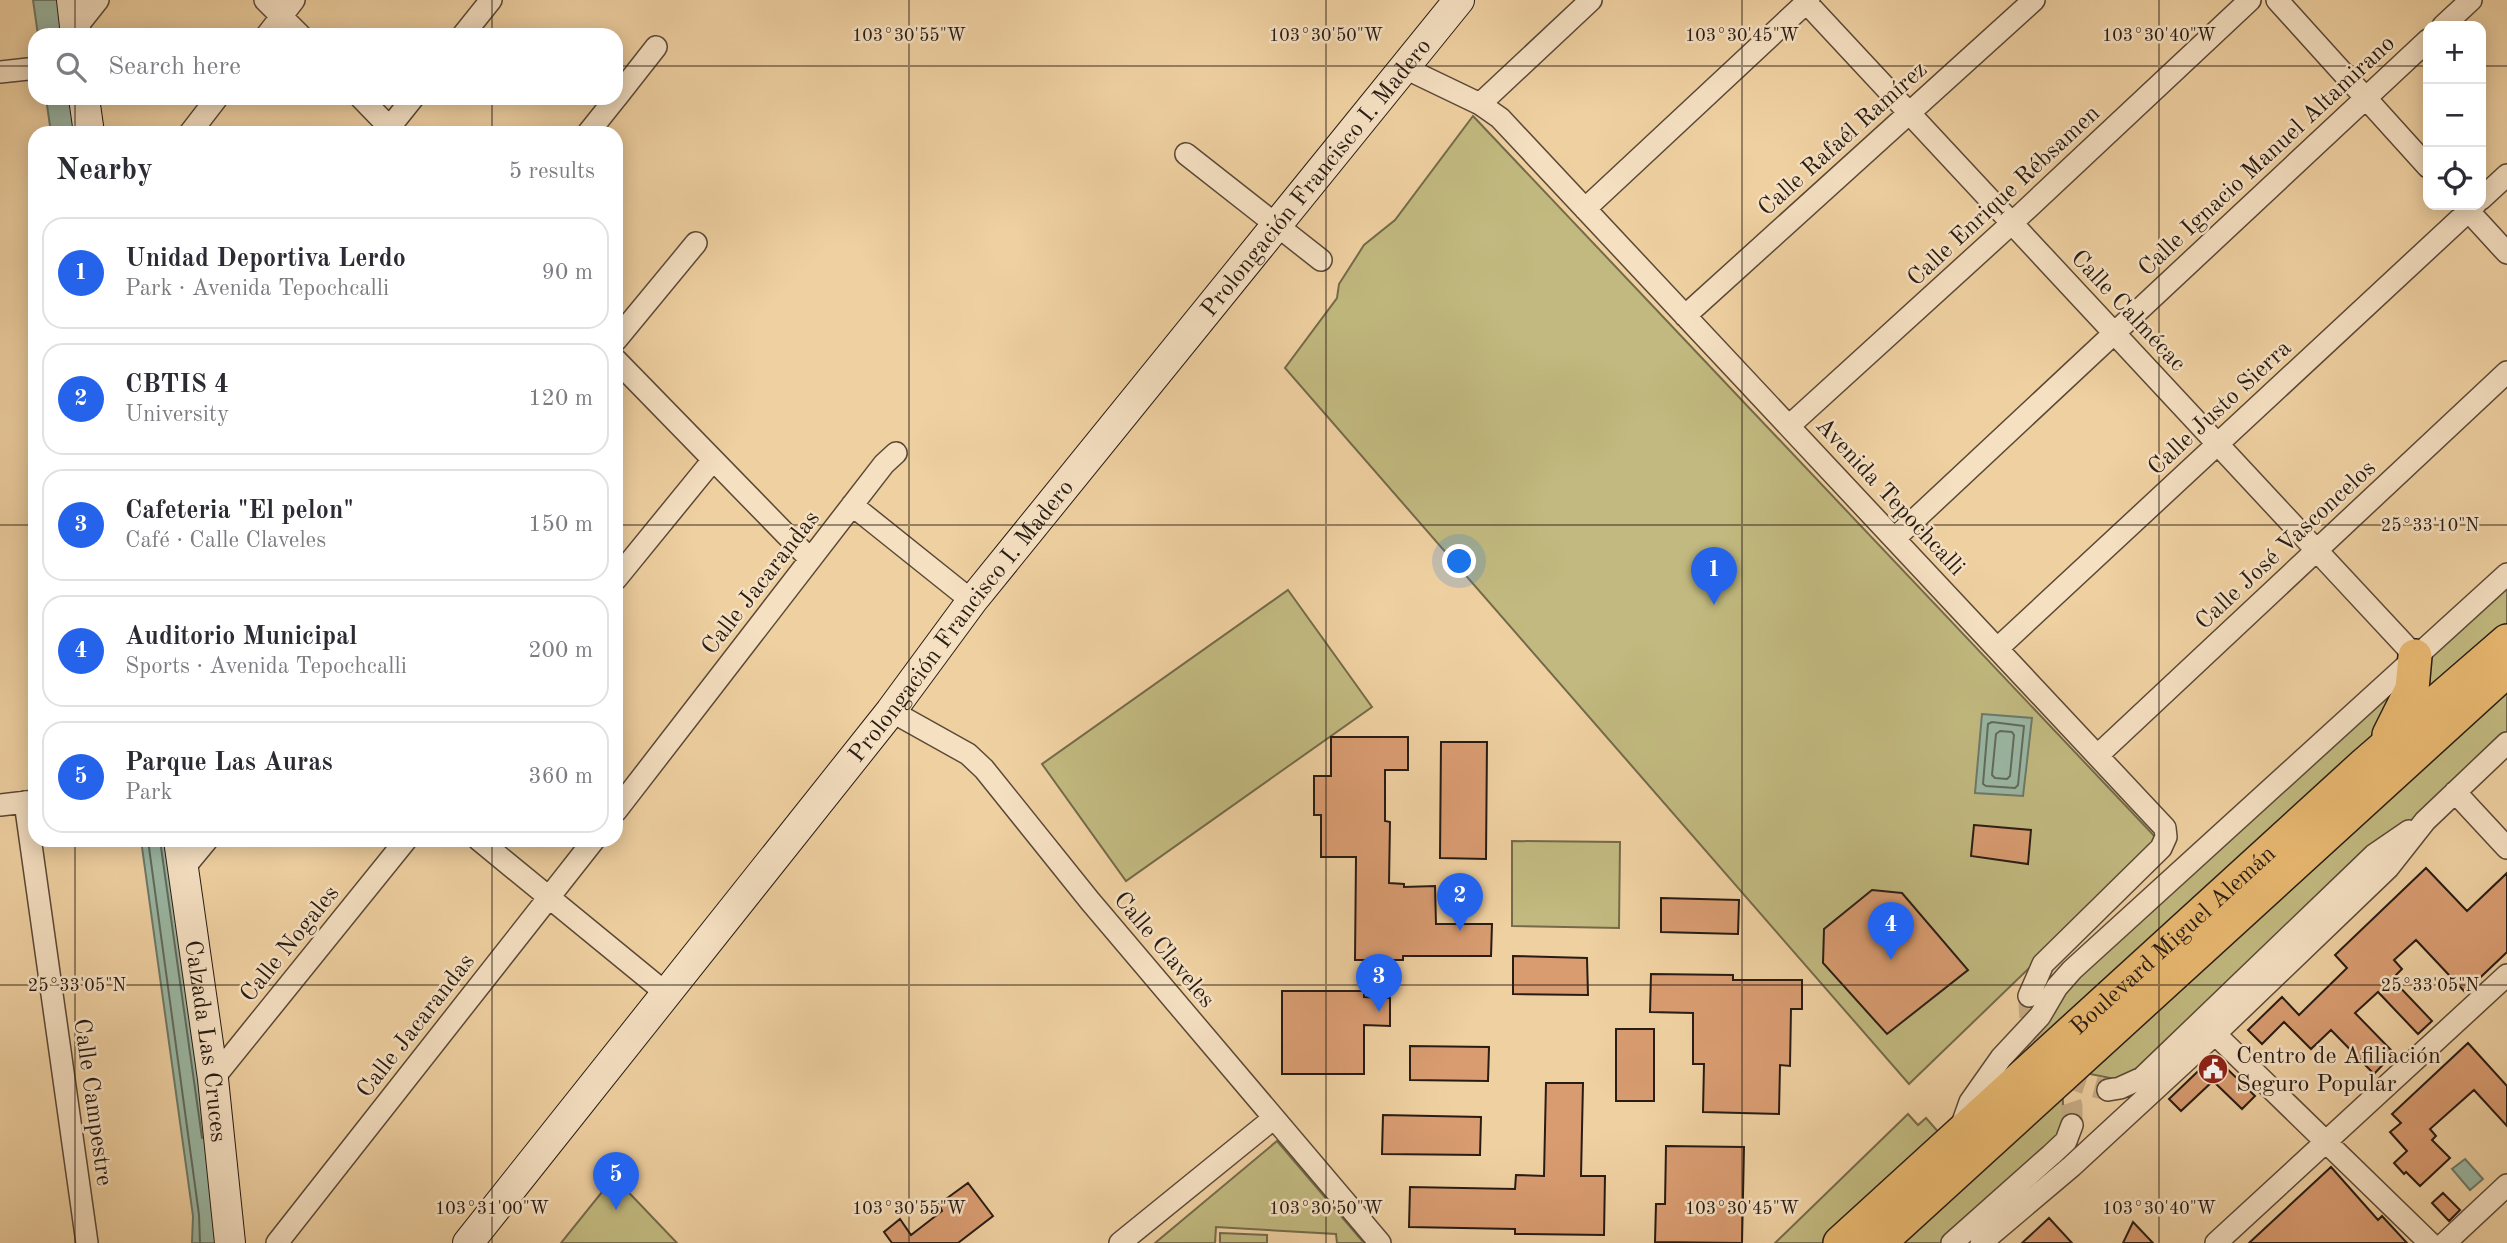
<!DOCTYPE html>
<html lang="en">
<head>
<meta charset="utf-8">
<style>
  body { margin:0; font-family:"Old Standard TT",serif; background:#f2f2f3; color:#2b2b33 }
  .controls { position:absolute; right:21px; top:21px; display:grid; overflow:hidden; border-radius:14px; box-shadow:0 4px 18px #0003 }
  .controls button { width:63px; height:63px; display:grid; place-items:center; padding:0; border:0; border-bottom:2px solid #e1e1e2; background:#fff; color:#2b2b33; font:35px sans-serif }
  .you { position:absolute; left:1460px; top:562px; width:24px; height:24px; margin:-18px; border:5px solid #fff; border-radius:50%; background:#1a73e8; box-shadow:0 0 0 10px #1a73e833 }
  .badge { display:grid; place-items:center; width:46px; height:46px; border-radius:50%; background:#2563eb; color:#fff; font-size:23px; font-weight:700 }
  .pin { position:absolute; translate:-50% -58px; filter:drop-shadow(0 2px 4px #0008) }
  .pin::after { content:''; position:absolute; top:37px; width:24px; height:21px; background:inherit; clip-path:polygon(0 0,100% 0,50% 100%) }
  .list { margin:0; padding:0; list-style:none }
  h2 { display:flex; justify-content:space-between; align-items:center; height:91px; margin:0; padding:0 28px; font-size:30px }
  h2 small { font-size:23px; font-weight:400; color:#7c7c81 }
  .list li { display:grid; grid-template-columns:46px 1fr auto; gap:21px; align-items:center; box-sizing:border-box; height:112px; margin:0 14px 14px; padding:0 14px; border:2px solid #e1e1e2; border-radius:21px }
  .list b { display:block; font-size:26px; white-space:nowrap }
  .list p { margin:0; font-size:23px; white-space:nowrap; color:#7c7c81 }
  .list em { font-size:23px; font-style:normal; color:#7c7c81 }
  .icon { flex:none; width:38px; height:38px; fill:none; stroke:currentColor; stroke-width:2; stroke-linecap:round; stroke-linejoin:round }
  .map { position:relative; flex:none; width:2507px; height:1243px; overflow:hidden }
  .search { position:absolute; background:#fff; box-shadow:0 4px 18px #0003; left:28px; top:28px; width:595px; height:77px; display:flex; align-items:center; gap:18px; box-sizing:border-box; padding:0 24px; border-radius:21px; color:#7c7c81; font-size:26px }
  .panel { position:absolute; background:#fff; box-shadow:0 4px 18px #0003; left:28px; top:126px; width:595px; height:721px; border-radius:21px }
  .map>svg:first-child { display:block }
</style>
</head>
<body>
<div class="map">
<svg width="2507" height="1243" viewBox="0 0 2507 1243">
  <rect width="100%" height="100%" fill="#efd0a1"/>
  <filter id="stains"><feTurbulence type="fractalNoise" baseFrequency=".00286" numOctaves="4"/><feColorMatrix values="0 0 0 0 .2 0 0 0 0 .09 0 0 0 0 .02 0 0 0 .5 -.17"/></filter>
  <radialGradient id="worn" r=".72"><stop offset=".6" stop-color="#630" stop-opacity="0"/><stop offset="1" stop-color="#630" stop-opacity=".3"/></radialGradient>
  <path fill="#c1b97f" stroke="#746a4a" stroke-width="2" d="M1473 116 2160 842 1909 1084 1285 368 1337 298 1339 284 1364 245 1395 220Z
    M2507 582V632L2037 1046V1039L2062 987Z
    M1288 590 1372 707 1126 881 1042 764Z
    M2507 677V740L2375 851 2142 1070 2120 1080 2075 1071Z
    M1512 841 1620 842 1619 928 1512 926Z
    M2062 1086 2064 1121 2059 1138 1947 1243H1887Z
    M1908 1114 1918 1125 1926 1118 1941 1135 1823 1243H1775Z
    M1277 1141 1364 1243H1337L1336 1234 1216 1227 1215 1243H1155Z
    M614 1177 677 1243H561Z
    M1220 1233 1267 1235V1243H1220Z"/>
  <path fill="#9ab7a3" stroke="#6c796a" stroke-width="2" d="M33 0H62L66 35H38Z
    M46 98H74L78 133H51Z
    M1982 714 2032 718 2023 796 1975 793Z
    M141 840H166L216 1180 217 1243H192L193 1216Z
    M2465 1159 2483 1179 2470 1190 2452 1169Z"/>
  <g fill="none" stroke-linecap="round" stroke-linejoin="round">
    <path stroke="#616a5c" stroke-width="2" d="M1992 722 2024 726 2018 785 2015 788 1986 786 1983 784 1988 724Z
      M2000 731 2012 732 2014 735 2010 776 2007 779 1995 778 1992 775 1996 734Z
      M148 840 199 1215 200 1243
      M160 840 202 1138"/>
  </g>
  <path fill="#d99c71" stroke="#281c14" stroke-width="2" d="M1331 737H1408V770H1385V821L1390 822 1389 883 1404 884V887L1435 886 1436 924H1492L1491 956H1403V960H1355L1356 857H1321V815H1314V776H1331Z
    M1441 742H1487L1486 859 1440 858Z
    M1974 825 2031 830 2028 864 1971 856Z
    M2426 868 2467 911 2507 873V952L2465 992 2416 940 2394 960 2402 969 2392 979 2432 1021 2418 1034 2378 992 2355 1013 2394 1053 2374 1074 2331 1030 2311 1049 2284 1022 2262 1044 2248 1030 2282 997 2299 1015 2347 968 2335 955Z
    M1872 890 1902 893 1968 970 1887 1034 1823 963 1824 929Z
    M1661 898 1739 900 1738 934 1661 932Z
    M1513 956 1587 958 1588 995 1513 994Z
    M1651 974 1733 975V980H1802V1009H1791L1790 1066 1780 1065 1779 1114 1703 1112 1704 1064H1693V1013L1650 1012Z
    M1282 991H1364V997L1390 998V1026L1364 1025V1074H1282Z
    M1616 1029H1654V1101H1616Z
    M2468 1043 2507 1086V1126L2474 1090 2430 1129 2436 1136 2432 1140 2450 1158 2420 1186 2406 1172 2404 1174 2394 1163 2407 1151 2390 1132 2401 1123 2392 1114Z
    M1410 1046 1489 1047 1488 1081 1410 1080Z
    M2214 1056 2255 1096 2242 1109 2213 1081 2181 1111 2169 1099Z
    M1546 1083H1583L1581 1176H1605L1604 1235 1515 1234V1229L1409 1227 1410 1187 1515 1189 1516 1175 1544 1176Z
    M1383 1115 1481 1117 1480 1155 1382 1154Z
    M1666 1146 1744 1147 1742 1243 1655 1242 1656 1204H1665Z
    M2331 1167 2378 1220 2382 1216 2407 1243H2249Z
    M968 1183 993 1216 958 1243H892L884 1232 900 1219 911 1235 942 1211 939 1204Z
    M2443 1193 2460 1210 2449 1221 2432 1203Z
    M2049 1218 2072 1243H2022Z
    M2133 1222 2153 1243H2123Z"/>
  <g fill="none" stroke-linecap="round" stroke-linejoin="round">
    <path stroke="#c7ac85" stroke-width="21" stroke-dasharray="21 10" stroke-linecap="butt" d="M2029 996C2028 1055 2052 1078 2108 1090
      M2061 1073 2072 1106V1125"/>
    <g stroke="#5a4937" stroke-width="24">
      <path id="street" d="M265 0 300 35
        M1804 0 2415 656
        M2277 0 2428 167
        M2443 26 2471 0
        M75 29 98 0
        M267 35 294 0
        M463 35 491 0
        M1405 68 1480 104 1500 118 2165 828 2166 837 2161 848 2043 964 2029 996
        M0 72 28 69
        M361 98 395 133
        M616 98 656 47
        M1480 104 1591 0
        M190 133 217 98
        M385 133 413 98
        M588 133 616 98
        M1186 154 1321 260
        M2481 199 2507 175
        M2463 205 2507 253
        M1585 209 1809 0
        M1685 316 2034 0
        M616 340 696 243
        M616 360 810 559
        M1789 426 2012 223 2250 0
        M852 505 972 601
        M1895 538 2428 40
        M616 579 713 460
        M1998 648 2475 205
        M891 711 968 754 984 769 1090 901 1380 1243
        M2098 755 2507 372
        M2455 792 2507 848
        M25 802 87 1243
        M0 805 35 801
        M616 811 884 464 896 453
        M479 840 667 994
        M183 869 207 840
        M2215 1034 2430 1243
        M213 1079 406 840
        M2108 1090 2120 1088 2142 1078 2374 855 2409 831
        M1960 1130 1970 1102 2001 1058 2040 1016 2057 987 2072 970 2507 574
        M277 1243 594 840
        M1120 1243 1274 1118
        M1952 1243 2051 1155 2066 1141 2072 1125
        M1981 1243 2072 1166 2215 1034 2388 868 2425 821 2507 743
        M2216 1243 2507 975
        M2445 1243 2507 1185"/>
    </g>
    <g stroke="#281c14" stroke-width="32">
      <g id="secondary">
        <path d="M72 0 76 35"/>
        <path d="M84 98 89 133"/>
        <path id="s1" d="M179 840 213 1079 230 1243"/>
        <path id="s2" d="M468 1243 891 711 972 601 1459 0"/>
      </g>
    </g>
    <g stroke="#281c14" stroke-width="36">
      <g id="primary">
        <path d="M2389 735 2412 689 2415 656"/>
        <path id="s3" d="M1840 1243 2365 764 2507 641"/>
        <path d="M1879 1243 2506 671"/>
      </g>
    </g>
    <use href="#street" stroke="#f5e0c2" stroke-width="21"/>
    <use href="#secondary" stroke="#f5e0c2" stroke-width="30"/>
    <use href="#primary" stroke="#e8b870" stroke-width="33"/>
  </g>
  <path fill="none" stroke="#281c14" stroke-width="2" stroke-opacity="0.45" d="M75 0V35M492 0V35M909 0V1243M1326 0V1243M1742 0V1243M2159 0V1243M0 66H35M616 66H2428M2481 66H2507M75 98V133M492 98V133M0 525H35M616 525H2507M75 840V1243M492 840V1243M0 985H2507"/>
  <defs>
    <g id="civic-disc" transform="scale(1.575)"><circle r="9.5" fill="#8f2418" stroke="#f5e0c2"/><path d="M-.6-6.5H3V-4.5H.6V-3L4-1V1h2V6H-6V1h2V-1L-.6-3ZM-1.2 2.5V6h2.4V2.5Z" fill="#fff"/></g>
  </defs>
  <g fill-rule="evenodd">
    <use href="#civic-disc" x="2213" y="1069"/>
  </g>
  <g text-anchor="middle" stroke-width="5" stroke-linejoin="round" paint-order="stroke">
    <g font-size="24" fill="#281c14" stroke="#f5e0c2">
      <text transform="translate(1842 138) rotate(-42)" y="8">Calle Rafaél Ramírez</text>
      <text transform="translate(2266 155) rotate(-43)" y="8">Calle Ignacio Manuel Altamirano</text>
      <text dy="8" stroke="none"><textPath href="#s2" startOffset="1362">Prolongación Francisco I. Madero</textPath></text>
      <text transform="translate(2003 195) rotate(-43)" y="8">Calle Enrique Rébsamen</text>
      <text transform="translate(2129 310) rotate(47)" y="8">Calle Calmécac</text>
      <text transform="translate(2219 407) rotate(-43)" y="8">Calle Justo Sierra</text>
      <text transform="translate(1891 496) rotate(47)" y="8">Avenida Tepochcalli</text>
      <text transform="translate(2285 544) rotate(-43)" y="8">Calle José Vasconcelos</text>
      <text transform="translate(760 582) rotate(-52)" y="8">Calle Jacarandas</text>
      <text dy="8" stroke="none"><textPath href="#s2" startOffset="794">Prolongación Francisco I. Madero</textPath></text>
      <text dy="8" stroke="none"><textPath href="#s3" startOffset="450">Boulevard Miguel Alemán</textPath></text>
      <text transform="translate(289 943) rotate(-51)" y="8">Calle Nogales</text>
      <text transform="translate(1165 949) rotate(50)" y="8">Calle Claveles</text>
      <text transform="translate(415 1025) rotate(-52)" y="8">Calle Jacarandas</text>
      <text dy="8" stroke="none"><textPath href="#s1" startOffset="203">Calzada Las Cruces</textPath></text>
      <text transform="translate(94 1102) rotate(82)" y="8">Calle Campestre</text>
    </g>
    <g font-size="24" fill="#281c14" stroke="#f5e0c2" text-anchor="start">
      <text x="2236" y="1063">Centro de Afiliación<tspan x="2236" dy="28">Seguro Popular</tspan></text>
    </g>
  </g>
  <g font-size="18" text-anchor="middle" fill="#281c14" stroke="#f5e0c2" stroke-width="5" stroke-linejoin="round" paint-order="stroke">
    <text x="909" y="41">103°30'55"W</text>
    <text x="1326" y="41">103°30'50"W</text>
    <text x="1742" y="41">103°30'45"W</text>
    <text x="2159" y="41">103°30'40"W</text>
    <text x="2430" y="531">25°33'10"N</text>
    <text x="77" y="991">25°33'05"N</text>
    <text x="2430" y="991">25°33'05"N</text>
    <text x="492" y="1214">103°31'00"W</text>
    <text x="909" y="1214">103°30'55"W</text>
    <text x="1326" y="1214">103°30'50"W</text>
    <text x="1742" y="1214">103°30'45"W</text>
    <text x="2159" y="1214">103°30'40"W</text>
  </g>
  <rect width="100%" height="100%" filter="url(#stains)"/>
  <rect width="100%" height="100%" fill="url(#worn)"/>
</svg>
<div class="controls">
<button>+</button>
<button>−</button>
<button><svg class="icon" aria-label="locate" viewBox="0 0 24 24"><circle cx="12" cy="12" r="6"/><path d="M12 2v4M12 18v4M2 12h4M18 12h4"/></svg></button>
</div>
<div class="you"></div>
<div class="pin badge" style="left:1714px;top:605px">1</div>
<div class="pin badge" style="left:1460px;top:931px">2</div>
<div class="pin badge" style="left:1379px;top:1012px">3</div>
<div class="pin badge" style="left:1891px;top:960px">4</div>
<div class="pin badge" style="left:616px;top:1210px">5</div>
<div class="search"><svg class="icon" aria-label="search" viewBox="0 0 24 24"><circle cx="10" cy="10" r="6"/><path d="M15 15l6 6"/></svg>Search here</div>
<section class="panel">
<h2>Nearby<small>5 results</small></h2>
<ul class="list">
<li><span class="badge">1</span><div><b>Unidad Deportiva Lerdo</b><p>Park · Avenida Tepochcalli</p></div><em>90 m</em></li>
<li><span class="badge">2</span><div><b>CBTIS 4</b><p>University</p></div><em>120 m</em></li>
<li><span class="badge">3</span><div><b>Cafeteria &quot;El pelon&quot;</b><p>Café · Calle Claveles</p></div><em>150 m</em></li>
<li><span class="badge">4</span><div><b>Auditorio Municipal</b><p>Sports · Avenida Tepochcalli</p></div><em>200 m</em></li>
<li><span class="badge">5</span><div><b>Parque Las Auras</b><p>Park</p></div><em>360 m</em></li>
</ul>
</section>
</div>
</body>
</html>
